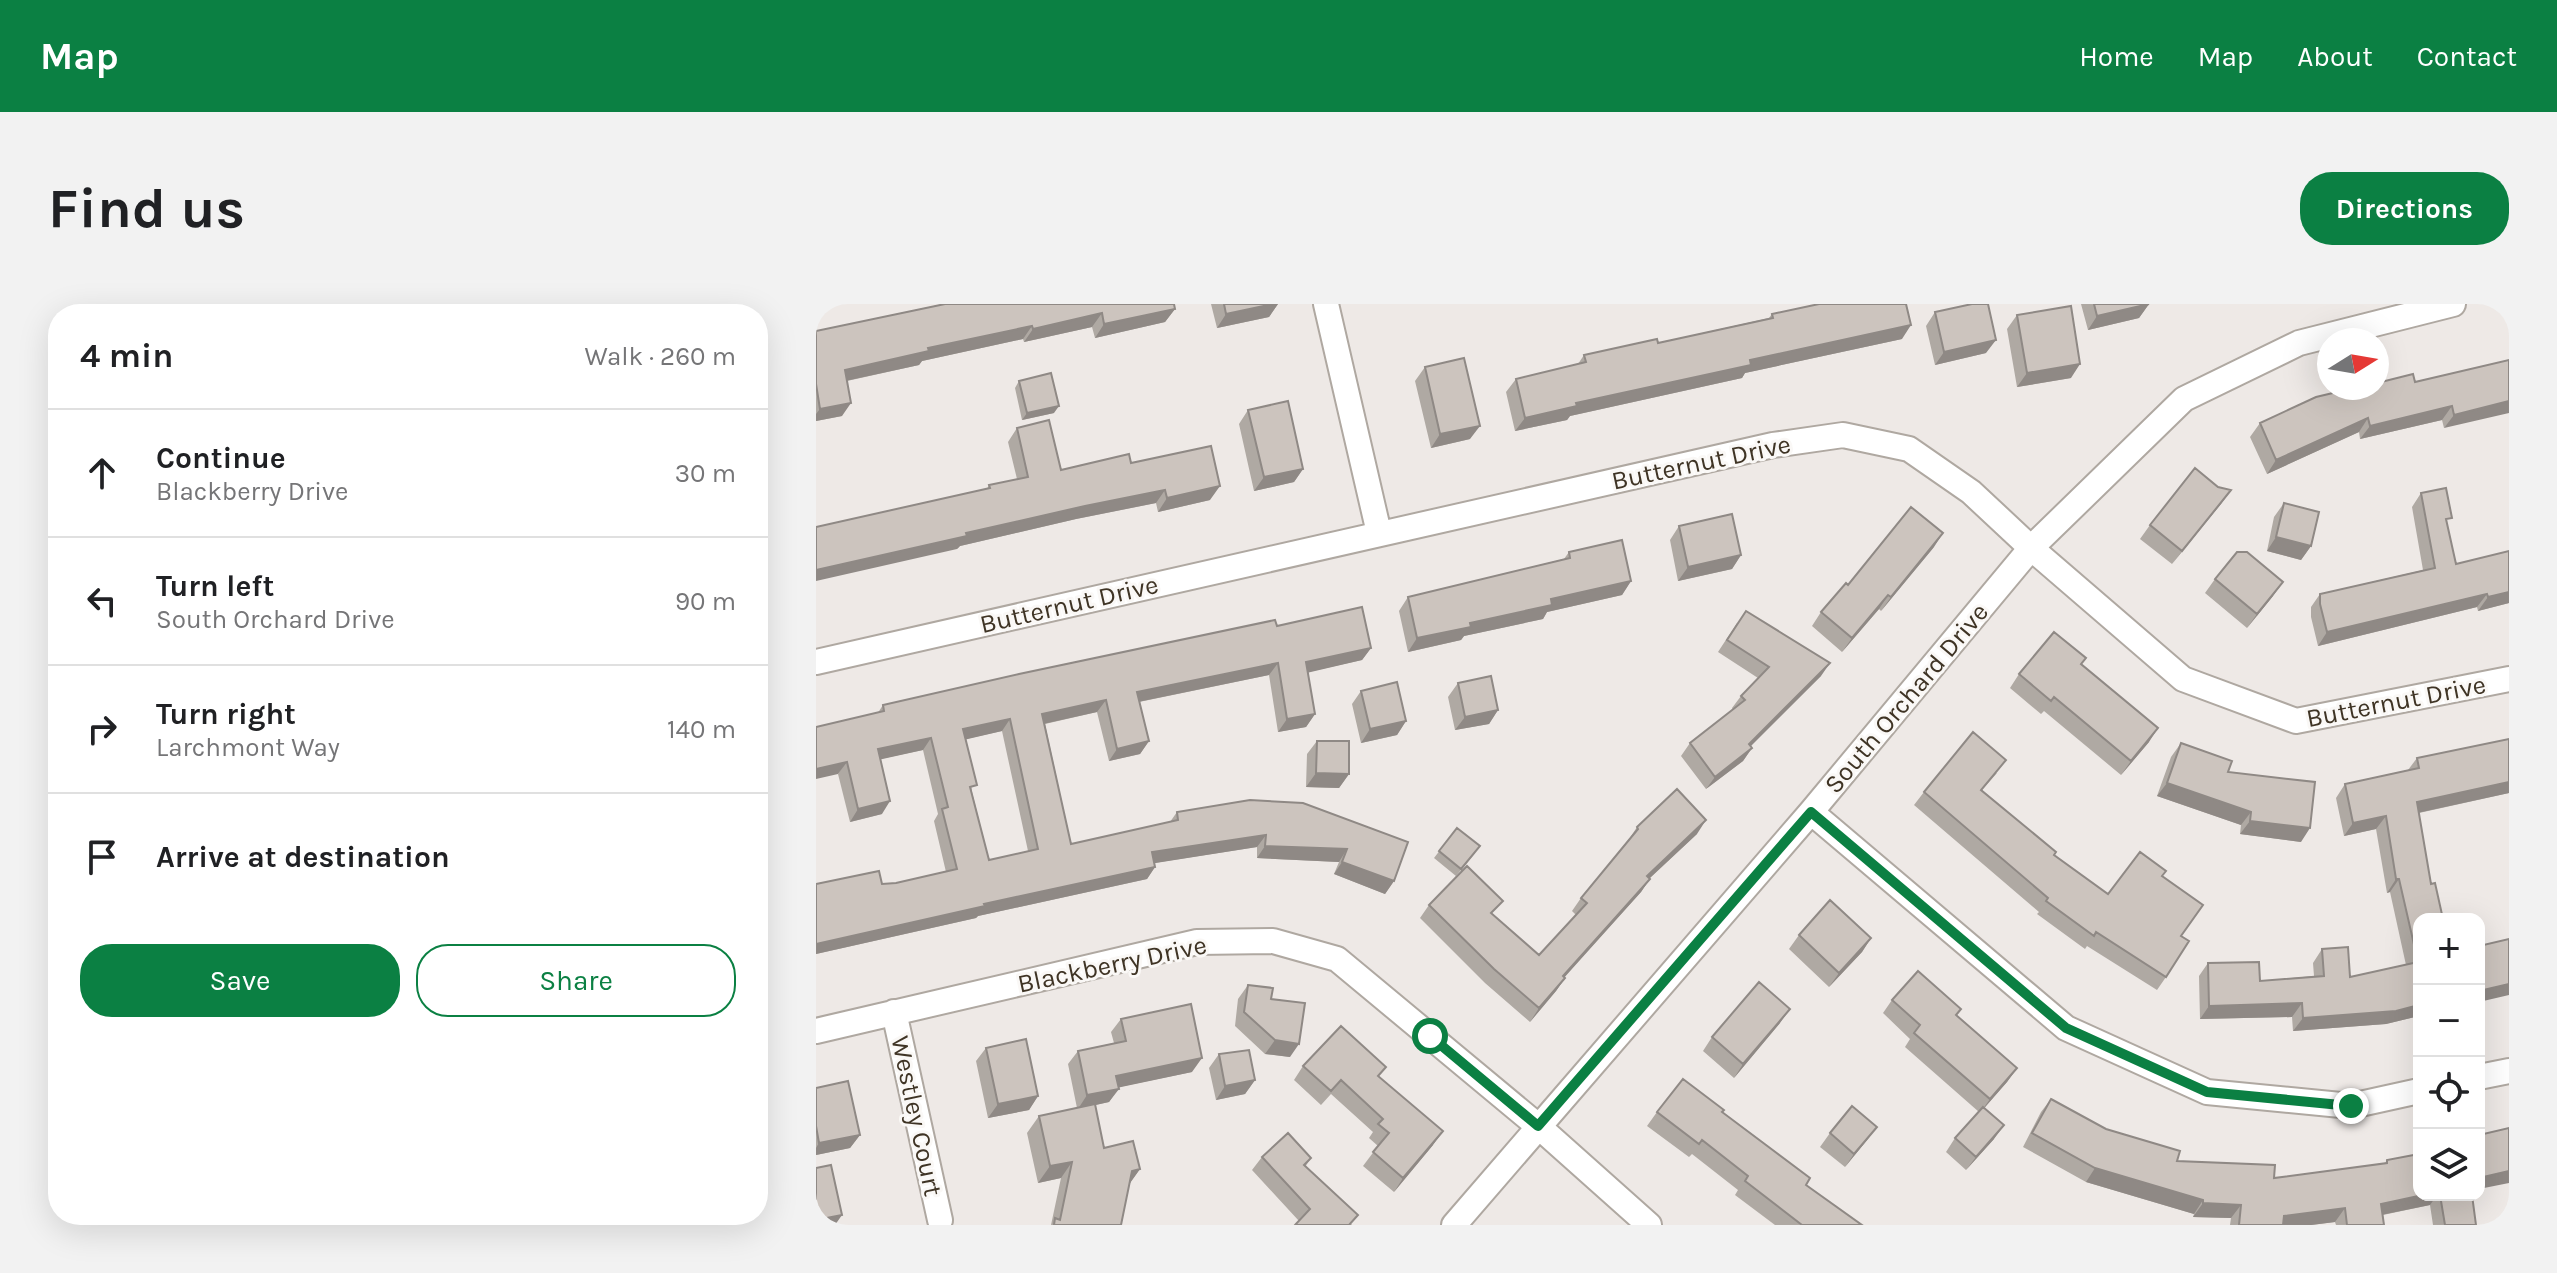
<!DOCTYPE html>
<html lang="en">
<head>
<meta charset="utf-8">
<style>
  body { margin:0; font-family:Karla,sans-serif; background:#f2f2f2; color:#202124 }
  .controls { position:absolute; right:24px; bottom:24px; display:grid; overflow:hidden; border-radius:16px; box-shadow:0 8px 32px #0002 }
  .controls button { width:72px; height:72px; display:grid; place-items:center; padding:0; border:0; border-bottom:2px solid #e0e0e0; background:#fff; color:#202124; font:40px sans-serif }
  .compass { position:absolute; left:1501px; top:24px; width:72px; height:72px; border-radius:50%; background:#fff; box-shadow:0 8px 32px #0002; rotate:79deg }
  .stop { position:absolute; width:24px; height:24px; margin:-18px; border:6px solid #0b8043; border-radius:50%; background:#fff }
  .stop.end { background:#0b8043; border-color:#fff; box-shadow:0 2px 8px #0008 }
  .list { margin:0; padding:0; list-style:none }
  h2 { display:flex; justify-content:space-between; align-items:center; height:104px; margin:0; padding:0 32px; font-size:34px }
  h2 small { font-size:26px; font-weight:400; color:#757577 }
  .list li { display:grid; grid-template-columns:52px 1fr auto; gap:24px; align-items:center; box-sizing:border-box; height:128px; padding:0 32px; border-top:2px solid #e0e0e0 }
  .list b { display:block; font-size:30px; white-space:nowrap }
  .list p { margin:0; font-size:26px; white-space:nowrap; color:#757577 }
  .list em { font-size:26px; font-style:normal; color:#757577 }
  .actions { display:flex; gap:16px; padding:24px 32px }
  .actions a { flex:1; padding:18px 0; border:2px solid #0b8043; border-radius:32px; text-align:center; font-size:28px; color:#0b8043 }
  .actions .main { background:#0b8043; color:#fff }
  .icon { flex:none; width:44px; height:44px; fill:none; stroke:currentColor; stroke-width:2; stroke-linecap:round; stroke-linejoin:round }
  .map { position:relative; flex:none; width:1693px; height:921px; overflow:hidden; border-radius:32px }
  header { display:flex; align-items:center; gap:48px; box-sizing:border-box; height:112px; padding:0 40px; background:#0b8043; color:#fff }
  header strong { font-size:38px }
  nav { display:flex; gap:44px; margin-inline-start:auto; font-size:28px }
  .intro { display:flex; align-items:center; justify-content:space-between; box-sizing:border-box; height:192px; padding:0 48px }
  h1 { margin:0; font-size:56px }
  .button { padding:20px 36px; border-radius:32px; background:#0b8043; color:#fff; font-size:28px; font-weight:700 }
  main { display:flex; gap:48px; padding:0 48px }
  aside { flex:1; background:#fff; border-radius:32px; box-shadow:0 8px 32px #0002 }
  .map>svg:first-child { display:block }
</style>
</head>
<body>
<header>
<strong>Map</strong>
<nav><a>Home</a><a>Map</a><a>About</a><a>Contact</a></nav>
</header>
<div class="intro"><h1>Find us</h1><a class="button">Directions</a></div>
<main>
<aside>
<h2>4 min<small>Walk · 260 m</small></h2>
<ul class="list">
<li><svg class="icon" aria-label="ahead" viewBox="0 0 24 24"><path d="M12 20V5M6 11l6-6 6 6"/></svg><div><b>Continue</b><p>Blackberry Drive</p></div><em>30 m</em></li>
<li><svg class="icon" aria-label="left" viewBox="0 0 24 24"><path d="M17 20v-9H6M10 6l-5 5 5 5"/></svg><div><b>Turn left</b><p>South Orchard Drive</p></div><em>90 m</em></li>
<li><svg class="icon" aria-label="right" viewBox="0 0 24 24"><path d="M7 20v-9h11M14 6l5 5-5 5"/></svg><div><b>Turn right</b><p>Larchmont Way</p></div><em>140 m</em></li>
<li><svg class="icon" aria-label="arrive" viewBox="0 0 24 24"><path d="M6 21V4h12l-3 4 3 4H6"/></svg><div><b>Arrive at destination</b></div></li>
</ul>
<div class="actions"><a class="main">Save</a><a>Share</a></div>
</aside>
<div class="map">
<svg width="1693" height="921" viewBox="0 0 1693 921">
  <rect width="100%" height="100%" fill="#eee9e6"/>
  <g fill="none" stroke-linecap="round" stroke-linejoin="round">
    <g stroke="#afa8a1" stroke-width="28">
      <path id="minor" d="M510 0 563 229
        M0 358 957 141 1027 131 1093 145 1155 188 1215 244 1367 375 1480 417 1693 375
        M995 508 1250 724 1391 788 1535 802 1603 787
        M78 708 124 916
        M0 727 381 638 457 637 521 655 722 822 833 921
        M1663 773 1693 767
        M638 921 995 508 1215 244 1368 95 1483 39 1637 0"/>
    </g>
    <use href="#minor" stroke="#fff" stroke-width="24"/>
  </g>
  <path fill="#afa9a3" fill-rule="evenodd" d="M127 0H358L359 5 349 18 279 34 276 23 208 38 207 35 106 57 103 61 31 77 26 112 0 117V27Z
    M395 0H462L453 13 401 24Z
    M1265 0H1333L1323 14 1272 26Z
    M1119 8 1170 49 1119 61 1110 22Z
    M956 10 1086 35 929 69 926 74 754 112 751 116 699 127 690 88 700 75 762 60 768 51 842 39 953 14Z
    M1201 11 1255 74 1201 83 1191 25Z
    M1693 56 1628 124 1626 116 1544 135 1543 128 1451 170 1434 133 1444 119 1599 78Z
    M609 63 654 135 615 144 599 77Z
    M203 77 238 109 206 116 199 84Z
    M432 106 487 165 478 178 438 187 423 120Z
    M201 124 245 166 315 159 394 196 342 208 340 199 260 215 144 242 141 245 173 181 201 175 192 138Z
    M1415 186 1356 260 1324 235 1334 221Z
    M1605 189 1631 221 1640 260 1693 247V299L1662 307 1661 303 1502 342 1495 313V303L1504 290 1607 266 1596 203Z
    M1468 199 1495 242 1485 256 1451 247 1458 213Z
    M863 222 925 251 916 265 862 277 854 236Z
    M1118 243 1065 307 1063 305 1026 348 996 322 1005 308 1032 281Z
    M753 248 815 277 806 291 731 308 727 315 648 332 645 336 592 348 583 307 592 293 748 255Z
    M1399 275 1457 292 1431 324 1389 289Z
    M921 319 1005 372 934 442 936 444 927 457 890 485 865 452 874 439 917 406 916 404 925 392 942 374 902 348Z
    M461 322 555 344 546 356 492 368 499 410 490 423 462 428 453 371 323 398 333 437 324 450 293 457 281 408 229 420 255 540 354 518 361 508 487 499 578 577 569 590 518 570 523 558 441 554V543L338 559 339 563 331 575 162 612 160 614 0 650V580L80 579 130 568 118 517 122 510 107 446 64 455 66 510 34 518 22 470 67 401ZM186 427 212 547 173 556 156 488 150 435Z
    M1265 360 1333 438 1305 471 1228 407 1225 410 1194 384 1203 370Z
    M642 379 682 406 673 420 639 426 632 393Z
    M545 387 590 417 581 431 545 439 536 400Z
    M1693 435V489L1603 509V712L1570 720 1477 727 1476 713 1384 715 1383 672 1392 659 1444 677 1498 672 1497 659 1506 645 1534 673 1590 661 1574 588 1571 589 1560 525 1528 532 1520 494 1529 480 1592 466 1601 454Z
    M501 437 533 470 523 484 490 483 491 450Z
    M1365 439 1412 468 1485 538 1424 530 1425 521 1341 492 1355 453Z
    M1181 469 1166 486 1238 551 1292 590 1346 572 1365 632 1350 673 1341 686 1271 642 1269 645 1221 610 1223 608 1098 501 1108 488Z
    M821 523 881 530 834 574 825 588 748 673 749 674 740 687 714 718 669 679 604 614 613 601 677 611 723 651 760 611 756 607 765 594 812 537Z
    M641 524 659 549 640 572 618 554Z
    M983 631 1055 634 1046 648 1013 683 973 645Z
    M432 681 474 753 449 750 419 722 422 695Z
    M1076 696 1145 705 1140 712 1201 764 1191 778 1168 804 1178 835 1150 866 1130 848 1139 834 1163 808 1089 743 1094 735 1067 709Z
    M305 715 376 768 303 783 293 798 279 801 288 844 324 865 313 880 305 921H235L245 874 222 879 211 829 223 812 261 804 252 760 262 747 298 739 295 728Z
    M964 719 918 774 887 747 896 733Z
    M170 744 222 792 213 806 172 814 160 757Z
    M403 750 439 776 429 790 400 796 393 764Z
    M487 762 563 773 617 841 578 888 547 862 562 842 553 834 557 828 515 790 505 801 478 776Z
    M0 784 44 831 34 844 0 851Z
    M1235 795 1290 825 1361 857 1458 874 1569 859 1571 856 1603 891H1656L1660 921H1617L1614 901 1567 911 1568 921H1520L1519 918 1495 921H1414L1415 914 1377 913 1378 910 1270 878 1207 843 1225 808Z
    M841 808H906L990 881 1046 921H959L919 891 922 886 876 850 873 853 831 822Z
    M1014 829 1051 836 1029 863 1004 843Z
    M446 853 495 854 489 863 536 921 483 917 436 866Z"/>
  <path fill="#8f8985" d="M457 0H462L453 13 401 24 410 10Z
    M1333 0 1323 14 1272 26 1281 12Z
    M359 5 349 18 279 34 288 20Z
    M286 9 276 23 208 38 217 25Z
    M1095 21 1086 35 929 69 926 74 754 112 751 116 699 127 709 114 760 99 934 56Z
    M216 22 207 35 106 57 103 61 20 79 29 66 112 44Z
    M1180 36 1170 49 1119 61 1128 48Z
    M1264 60 1255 74 1201 83 1211 69Z
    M1693 97V109L1628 124 1638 111Z
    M35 99 26 112 0 117V110L4 105Z
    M243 102 238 109 206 116 211 109Z
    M1636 102 1626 116 1544 135 1554 122Z
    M1552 114 1543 128 1451 170 1460 156Z
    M664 122 654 135 615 144 624 130Z
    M487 165 478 178 438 187 448 173Z
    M404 182 394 196 342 208 351 194Z
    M349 186 340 199 260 215 144 242 141 245 0 277V266L150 229 269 202Z
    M1415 186 1405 200 1356 260 1366 247Z
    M1127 229 1118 243 1065 307 1075 293Z
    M1460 233 1495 242 1485 256 1451 247Z
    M925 251 916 265 862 277 872 263Z
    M815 277 806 291 731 308 727 315 648 332 645 336 592 348 601 334 735 295Z
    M1467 278 1457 292 1431 324 1441 310Z
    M1693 288V299L1662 307 1672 293Z
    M1671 290 1661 303 1502 342 1511 328Z
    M1072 291 1063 305 1026 348 1036 334Z
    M555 344 546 356 482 371 490 358Z
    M462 359 453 371 312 400 321 388Z
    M1014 359 1005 372 924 453 933 440Z
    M290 396 281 408 218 422 226 410Z
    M682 406 673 420 639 426 649 413Z
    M499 410 490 423 462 428 471 415Z
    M194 415 186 427 139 438 147 425Z
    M590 417 581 431 545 439 554 425Z
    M1342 424 1333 438 1305 471 1315 457Z
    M115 434 107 446 53 458 62 445Z
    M333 437 324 450 293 457 301 445Z
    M936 444 927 457 890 485 899 473Z
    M31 458 22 470 0 475V465Z
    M500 469 533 470 523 484 490 483Z
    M1693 478V489L1592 511 1601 498Z
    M1351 479 1435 508 1425 521 1341 492Z
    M74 497 66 510 34 518 42 505Z
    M1570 512 1560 525 1528 532 1537 519Z
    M890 516 881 530 822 585 831 572Z
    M1434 517 1494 524 1485 538 1424 530Z
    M450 531 441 543 327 561 336 548Z
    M449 542 531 545 523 558 441 554Z
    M526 558 578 577 569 590 518 570Z
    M339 563 331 575 162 612 160 614 0 650V640L168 600Z
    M834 575 825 588 738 685 747 672Z
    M1580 575H1583L1574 588 1571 589Z
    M1055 634 1046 648 1013 683 1023 669Z
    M749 674 740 687 714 718 723 704Z
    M1693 680V691L1663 698V687Z
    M1486 699 1476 713 1384 715 1393 702Z
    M1603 701V712L1570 720 1477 727 1487 714Z
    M974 705 964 719 918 774 927 760Z
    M459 736 483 740 474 753 449 750Z
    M386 754 376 768 291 786 300 772Z
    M1201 764 1191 778 1164 809 1174 795Z
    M439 776 429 790 400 796 409 782Z
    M303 785 293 798 262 805 271 791Z
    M222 792 213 806 172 814 182 800Z
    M1188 821 1178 835 1150 866 1160 853Z
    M1061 823 1051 836 1029 863 1038 850Z
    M627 827 617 841 578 888 587 874Z
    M44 831 34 844 0 851V844L3 839Z
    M256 858 245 874 222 879 234 862Z
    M1279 864 1387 896 1378 910 1270 878Z
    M324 865 312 882 316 867Z
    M1693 867V879L1663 885V874Z
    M1607 891H1621L1614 901 1555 913 1565 900Z
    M1387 899 1425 901 1415 914 1377 913Z
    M1529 904 1519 918 1495 921H1462L1468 912Z
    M26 911 19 921H0V916Z"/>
  <path fill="#ccc4be" stroke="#8f8985" stroke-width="2" fill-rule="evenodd" d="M129 0H358L359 5 288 20 286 9 217 25 216 22 112 44 113 47 29 66 35 99 4 105 0 80V27Z
    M408 0H457L410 10Z
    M1003 0H1090L1095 21 934 56 935 61 760 99 761 102 709 114 700 75 770 58 768 51 841 35 842 39 957 14 956 10Z
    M1156 0H1172L1180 36 1128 48 1119 8Z
    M1278 0H1333L1281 12Z
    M1255 2 1264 60 1211 69 1201 11Z
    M648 54 664 122 624 130 609 63Z
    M1693 56V97L1638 111 1636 102 1554 122 1552 114 1460 156 1444 119 1500 93 1538 84H1561V79L1597 70 1599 78Z
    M235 69 243 102 211 109 203 77Z
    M472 97 487 165 448 173 432 106Z
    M233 116 245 166 313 150 315 159 395 142 404 182 351 194 349 186 269 202 150 229 151 232 0 266V223L174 184 173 181 212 173 201 124Z
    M1379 164 1402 183 1415 186 1366 247 1334 221Z
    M1630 184 1636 214 1630 215 1640 260 1693 247V288L1672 293 1671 290 1511 328 1504 300V290L1619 264 1605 189Z
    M1468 199 1503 208 1495 242 1460 233Z
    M1095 203 1127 229 1075 293 1072 291 1036 334 1005 308 1030 279 1032 281Z
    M916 210 925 251 872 263 863 222Z
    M806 236 815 277 735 295 736 301 654 319 655 323 601 334 592 293 754 254 753 248Z
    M1421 248H1431L1467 278 1441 310 1399 275Z
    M546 303 555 344 490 358 499 410 471 415 462 359 321 388 333 437 301 445 290 396 226 410 255 540 362 516 361 508 434 496 487 499 592 538 578 577 526 558 531 545 449 542 450 531 336 548 339 563 168 600 169 602 0 640V580L63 567 66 580 80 579 141 565 126 505 132 503 115 434 62 445 74 497 42 505 31 458 0 465V423L68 407 67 401 203 370 459 316 461 322ZM194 415 222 545 173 556 154 483 161 481 147 425Z
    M930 307 1014 359 933 440 936 444 899 473 874 439 929 396 925 392 953 363 911 336Z
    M1238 328 1270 354 1265 360 1342 424 1315 457 1238 393 1235 397 1203 370Z
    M675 372 682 406 649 413 642 379Z
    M581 378 590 417 554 425 545 387Z
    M1157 428 1190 456 1165 486 1240 548 1238 551 1292 590 1324 548 1350 567 1346 572 1387 601 1365 632 1373 637 1350 673 1280 628 1278 632 1230 597 1232 594 1108 488Z
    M1693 435V478L1601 498 1615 580 1619 579 1627 615H1603V701L1580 707 1487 714 1486 699 1393 702 1392 659 1443 658 1444 677 1508 672 1506 645 1532 643 1534 673 1602 658 1583 575H1580L1570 512 1537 519 1529 480 1603 464 1601 454Z
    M501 437H533V470L500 469Z
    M1365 439 1416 457 1412 468 1499 478 1494 524 1434 517 1435 508 1351 479Z
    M861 485 890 516 831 572 834 575 747 672 749 674 723 704 678 665 613 601 651 562 687 597 675 609 723 651 771 599 765 594 822 525 821 523Z
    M641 524 664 542 645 565 623 547Z
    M1014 596 1055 634 1023 669 983 631Z
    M1693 635V680L1663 687V642Z
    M1102 667 1145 705 1140 711 1201 764 1174 795 1098 729 1104 721 1076 696Z
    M943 678 974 705 927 760 896 733Z
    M432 681 457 684 455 695 489 699 483 740 459 736 428 708Z
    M375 700 386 754 300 772 303 785 271 791 262 747 310 737 305 715Z
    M525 722 570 763 562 772 627 827 587 874 557 848 573 829 562 820 567 815 525 776 515 787 487 762Z
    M210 735 222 792 182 800 170 744Z
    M433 746 439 776 409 782 403 750Z
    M867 775 908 806 906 808 994 874 990 881 1046 921H986L929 877 932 872 886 836 883 840 841 808Z
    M32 777 44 831 3 839 0 822V784Z
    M1235 795 1290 825 1364 847 1361 857 1459 861 1458 874 1571 859V856L1603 850V891H1607L1565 900 1568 921H1531L1529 904 1468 912 1467 921H1423L1425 901 1387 899V896L1279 864 1216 829Z
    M279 800 288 844 317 837 324 865 316 867 305 921H238L239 914 244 916 256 858 234 862 223 812Z
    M1036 802 1061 823 1038 850 1014 829Z
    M1167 803 1188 821 1160 853 1139 834Z
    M1693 824V867L1663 874V831Z
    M472 829 495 854 488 861 542 911 533 921H479L494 905 446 853Z
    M15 861 26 911 0 916V864Z
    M1624 891H1656L1660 921H1629Z"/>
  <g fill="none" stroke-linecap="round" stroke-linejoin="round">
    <path stroke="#0b8043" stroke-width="10" d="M614 732 722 822 995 508 1250 724 1391 788 1535 802"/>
  </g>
  <g text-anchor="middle" stroke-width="6" stroke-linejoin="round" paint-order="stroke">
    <g font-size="26" fill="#3f3425" stroke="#faf8f6">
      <text transform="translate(885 158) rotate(-12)" y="9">Butternut Drive</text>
      <text transform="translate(253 300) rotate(-13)" y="9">Butternut Drive</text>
      <text transform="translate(1090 394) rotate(-50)" y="9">South Orchard Drive</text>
      <text transform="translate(1580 397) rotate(-11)" y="9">Butternut Drive</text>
      <text transform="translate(296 660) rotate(-12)" y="9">Blackberry Drive</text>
      <text transform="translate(101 812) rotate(78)" y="9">Westley Court</text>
    </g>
  </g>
</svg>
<div class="controls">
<button>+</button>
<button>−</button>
<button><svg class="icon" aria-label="locate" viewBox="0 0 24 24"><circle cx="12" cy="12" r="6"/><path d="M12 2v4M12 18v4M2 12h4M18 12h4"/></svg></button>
<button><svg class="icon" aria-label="layers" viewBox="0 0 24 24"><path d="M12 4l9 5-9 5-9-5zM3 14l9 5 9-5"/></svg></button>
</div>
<svg class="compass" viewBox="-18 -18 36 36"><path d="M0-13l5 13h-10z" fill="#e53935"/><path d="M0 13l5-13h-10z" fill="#757577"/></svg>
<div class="stop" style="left:614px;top:732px"></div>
<div class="stop end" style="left:1535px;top:802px"></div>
</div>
</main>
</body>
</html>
